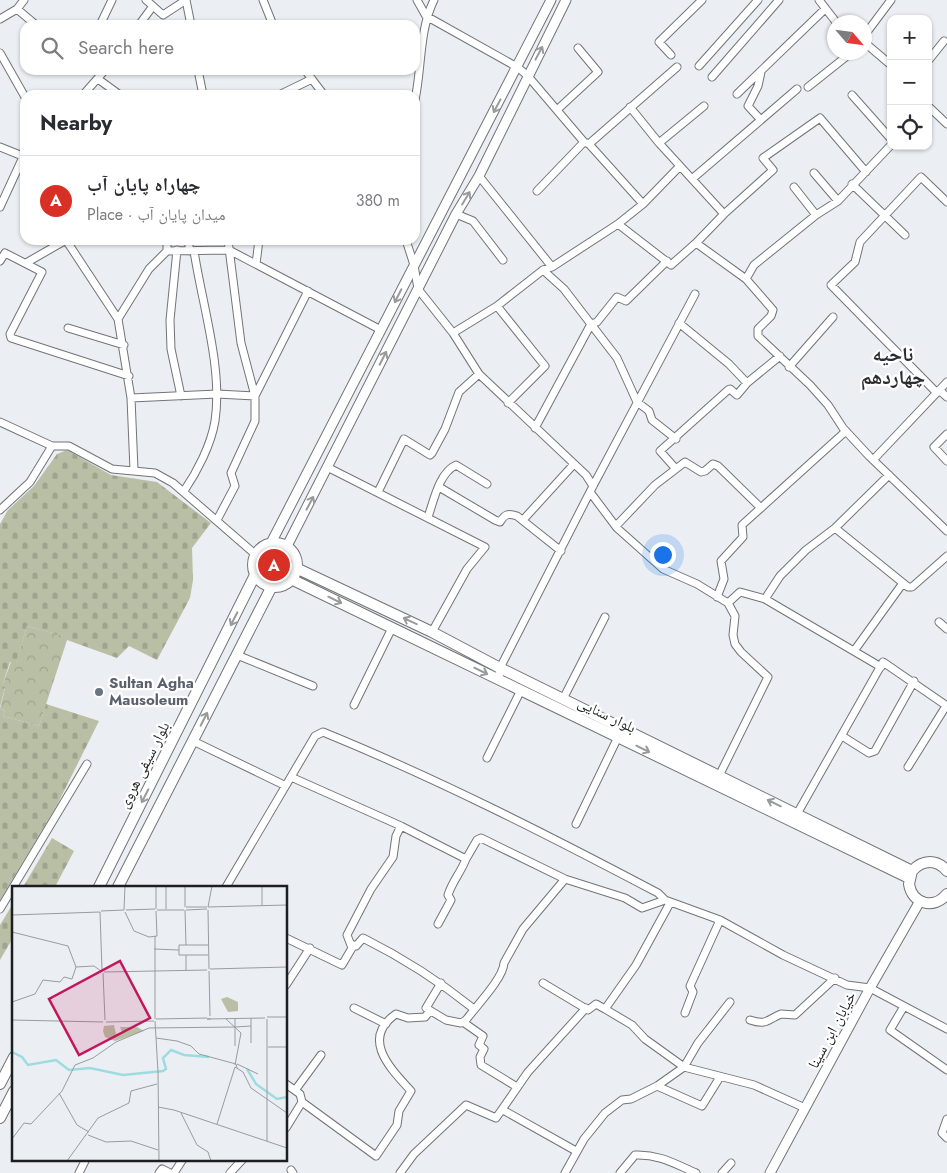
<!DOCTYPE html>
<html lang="en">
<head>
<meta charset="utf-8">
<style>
  body { margin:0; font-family:Jost,"Noto Naskh Arabic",sans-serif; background:#f2f2f3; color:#2b2b33 }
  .controls { position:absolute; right:15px; top:15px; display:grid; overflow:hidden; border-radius:10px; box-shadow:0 1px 4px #0004 }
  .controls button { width:45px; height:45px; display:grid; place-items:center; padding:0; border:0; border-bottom:1px solid #e1e1e2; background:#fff; color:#2b2b33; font:25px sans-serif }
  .compass { position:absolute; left:827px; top:15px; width:45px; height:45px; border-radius:50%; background:#fff; box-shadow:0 1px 4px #0004; rotate:118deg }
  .you { position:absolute; left:662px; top:554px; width:18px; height:18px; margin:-12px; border:4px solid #fff; border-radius:50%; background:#1a73e8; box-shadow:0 0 0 8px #1a73e833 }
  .badge { display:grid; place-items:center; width:32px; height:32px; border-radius:50%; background:#d93025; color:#fff; font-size:16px; font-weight:700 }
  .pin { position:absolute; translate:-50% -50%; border:2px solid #fff; box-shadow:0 1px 5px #0006 }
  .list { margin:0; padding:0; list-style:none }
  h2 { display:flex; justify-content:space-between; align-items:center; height:65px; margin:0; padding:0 20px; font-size:21px }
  h2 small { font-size:16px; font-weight:400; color:#7c7c81 }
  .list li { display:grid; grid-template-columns:32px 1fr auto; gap:15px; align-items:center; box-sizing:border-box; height:90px; padding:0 20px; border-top:1px solid #e1e1e2 }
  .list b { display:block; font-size:19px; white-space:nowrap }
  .list p { margin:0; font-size:16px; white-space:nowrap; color:#7c7c81 }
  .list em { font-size:16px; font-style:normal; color:#7c7c81 }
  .icon { flex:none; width:28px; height:28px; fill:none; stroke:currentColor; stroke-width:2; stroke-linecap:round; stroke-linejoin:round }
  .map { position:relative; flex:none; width:947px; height:1173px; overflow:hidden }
  .search { position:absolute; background:#fff; box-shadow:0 1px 4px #0004; left:20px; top:20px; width:400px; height:55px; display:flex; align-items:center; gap:12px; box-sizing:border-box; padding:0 18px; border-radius:15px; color:#7c7c81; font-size:19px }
  .panel { position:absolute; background:#fff; box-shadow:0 1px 4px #0004; left:20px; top:90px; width:400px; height:155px; border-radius:15px }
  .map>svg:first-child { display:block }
</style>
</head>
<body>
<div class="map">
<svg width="947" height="1173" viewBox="0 0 947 1173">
  <defs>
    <pattern id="forest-crowns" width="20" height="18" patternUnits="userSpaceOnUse" patternTransform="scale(1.25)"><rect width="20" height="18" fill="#b8bfa4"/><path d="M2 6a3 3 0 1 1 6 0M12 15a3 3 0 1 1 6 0" fill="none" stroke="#9ea48d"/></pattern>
    <pattern id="cemetery-stones" width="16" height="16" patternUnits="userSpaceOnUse" patternTransform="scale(1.25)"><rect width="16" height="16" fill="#b8bfa4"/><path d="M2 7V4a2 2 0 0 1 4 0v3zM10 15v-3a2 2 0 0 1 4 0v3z" fill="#9ea48d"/></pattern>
  </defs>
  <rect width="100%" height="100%" fill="#ebeff4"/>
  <path fill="url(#forest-crowns)" d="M27 626 68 637 39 726 3 716 5 710 0 709 5 688 2 686 11 662 16 663Z"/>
  <path fill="url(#cemetery-stones)" d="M67 450 111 475 157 482 211 523 192 548 193 580 190 598 157 660 129 646 117 658 67 640V637L27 626 16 664 10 662 2 686 5 687 0 707V524L8 510 34 486 57 454Z
    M46 704 99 721 57 805 0 900V709L5 710 3 716 39 726Z
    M52 838 74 851 55 887H23Z
    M14 902V936L0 960V925Z"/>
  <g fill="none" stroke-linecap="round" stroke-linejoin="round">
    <g stroke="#717478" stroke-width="9">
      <path id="minor" d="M146 0 163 15 186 0
        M186 0 191 25
        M263 0 273 25
        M417 0 426 16 517 67 527 75 584 142 589 144 643 204
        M819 0 836 22
        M17 9 36 25
        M0 19 17 9 24 0
        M100 25 112 0
        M139 25 153 6
        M864 36 891 0
        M864 42 891 65
        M0 53 25 97
        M671 55 659 42 702 0
        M928 61 944 41
        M699 66 758 0
        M198 70 203 95
        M305 70 324 95
        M712 77 779 0
        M98 79 120 95
        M808 87 852 52
        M737 94 825 9
        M83 95 105 70
        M279 95 312 79
        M852 95 891 139
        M415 100C422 67 419 30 434 0
        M928 106 947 124
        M630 107 659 143 724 214
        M558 109 598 72 578 48
        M760 119 748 106 758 86 761 72
        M659 143 704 106
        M589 144 677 67
        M0 147 25 157
        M814 173 838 201
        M479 176 552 267
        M692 179 797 89
        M852 184 905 235
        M794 187 816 215
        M537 191 584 142
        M0 207 23 157
        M456 214 473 221 503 260
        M618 224 671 265 696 243 746 279 773 310 771 316 758 329V336L810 385 828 405 843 428 869 456 947 531
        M66 240 118 319 131 398 134 470
        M167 240V251
        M189 240V251
        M406 240 414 265 418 289 453 333 479 374 586 475 593 486
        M696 243 724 214 773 170 763 158 820 118 866 172
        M177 250 170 320 171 349 181 396
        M0 261 5 253 42 272 10 334 11 338 129 376
        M26 263 66 240
        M256 264 259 240
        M543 270 564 289 617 358 637 402 649 411 652 420 676 439
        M746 279 754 265 816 215 838 201 891 145
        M497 306 545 366 508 403
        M118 319 149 269 167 251 229 250 381 330
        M679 323 729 364 747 383
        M68 328 124 345
        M453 333 497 306 543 270 552 267 618 224 643 204 680 166
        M789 367 833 317
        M939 390 947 397
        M936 392 831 285 855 262 860 242 921 177 947 202
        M131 398 217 394 255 396 308 291
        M0 422 52 446
        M535 428 591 324 597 322 617 297 626 301 667 261
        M947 434 934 447 947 461
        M873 460 947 382
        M329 468 485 547 467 569 432 632
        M676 469 660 451 728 390 730 389 737 395 747 383 780 356
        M439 487 495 520 500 522C505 514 508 513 517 516L561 551
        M184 491C197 472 211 445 215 421 223 368 202 304 194 251
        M378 492 404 439 430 455 432 453 445 429 459 392 479 374
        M590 492 617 528 663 569 697 584 728 603 735 616 733 635 735 644 741 652 768 677 719 776
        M0 510 30 482 52 446H69L112 469 155 473 173 483 255 554
        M428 517C434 500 439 473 456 465L487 484
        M217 520 235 486 231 473 255 421V396L241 343 228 240
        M523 520 574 464
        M616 526 655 485 685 462 701 472 705 471 713 464 718 466 761 508
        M835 528 908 587H912L947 556
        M717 597 724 579 721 561 743 537 742 525 846 431
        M765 599 780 576 806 550 835 528 889 475
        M728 603 740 592 765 599 881 667
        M939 622 947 629
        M854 651 903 583
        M237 655 313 686
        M499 679 500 668 593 486 695 294
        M563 699 605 617
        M354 705 392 628
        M842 736 869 753 875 751 914 681
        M193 741 284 785
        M487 758 521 690
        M908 767 946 706
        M291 777 401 826 466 859 477 840 481 838 565 879 625 898 642 908 665 900 720 920 783 955 847 985 870 988 947 1029
        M797 814 883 662 947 706
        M576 824 618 737
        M226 887 315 736 323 732C438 779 548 835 658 893L665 900
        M0 909 87 764
        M438 924 451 900 448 895C452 882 461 872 466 859
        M286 938 342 965 352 948 347 935 371 889 393 857 396 836 401 826
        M351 944 356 946 363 938C403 958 439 981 474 1009
        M441 983 426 1008 446 1020 461 1023 466 1020C476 1006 503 979 504 963L523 929 565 879
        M543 983 588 1010 596 1004 605 1009 636 965 670 903
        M286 985 310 948
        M354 1008 386 1024
        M903 1008 890 1030 947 1070
        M605 1009 632 1025 645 1039 684 1067 754 1085 805 1108
        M685 1013 693 992 690 986 720 920
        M750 1020C767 1026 768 1019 781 1014L795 1015 835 978
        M463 1022 483 1036 479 1045 484 1049 480 1057 481 1065 517 1087
        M286 1084 300 1094 302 1102
        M657 1086 702 1106 720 1077
        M296 1089 321 1055
        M503 1110 576 1151
        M947 1119 942 1133 947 1138
        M286 1128 302 1102 376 1156 397 1125 399 1111 411 1091C391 1069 360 1039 396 1014L408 1018 425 1017 430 1011
        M291 1170 293 1173
        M79 1173 86 1159
        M159 1173 162 1169 170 1173
        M174 1173 183 1159
        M230 1173 243 1159
        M400 1173 414 1154 466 1105 496 1118 528 1072 586 1008
        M565 1173 584 1139 605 1113 622 1100 631 1099 657 1086 684 1067 698 1043 730 1002
        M620 1173 635 1155C659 1154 675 1164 696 1173
        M722 1173 731 1163"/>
    </g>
    <g stroke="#717478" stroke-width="11">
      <path id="tertiary" d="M271 543 551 0
        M287 546 456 214 479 176 566 0
        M770 1173 870 988 920 901"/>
    </g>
    <g stroke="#717478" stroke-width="12">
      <path id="secondary" d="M253 565a22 22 0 1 1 44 0a22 22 0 1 1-44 0Z
        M296 568 432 632 500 668 912 871
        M291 579 909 878
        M947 871C937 859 923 859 912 871L909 884C912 904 934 910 947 894
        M99 887 255 575
        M118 887 272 586
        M0 1084 14 1057
        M0 1118 14 1091"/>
    </g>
    <use href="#minor" stroke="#fff" stroke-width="7"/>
    <use href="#tertiary" stroke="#fff" stroke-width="9"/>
    <use href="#secondary" stroke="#fff" stroke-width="10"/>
  </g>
  <defs><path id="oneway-shaft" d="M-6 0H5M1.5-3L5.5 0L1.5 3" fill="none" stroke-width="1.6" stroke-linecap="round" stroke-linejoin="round" transform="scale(1.25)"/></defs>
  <g stroke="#999a9a">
    <use href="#oneway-shaft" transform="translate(539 53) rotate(-62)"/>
    <use href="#oneway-shaft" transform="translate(497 106) rotate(118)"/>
    <use href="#oneway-shaft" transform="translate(466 198) rotate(-59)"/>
    <use href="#oneway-shaft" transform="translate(398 296) rotate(117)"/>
    <use href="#oneway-shaft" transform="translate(383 358) rotate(-63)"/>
    <use href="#oneway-shaft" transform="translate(310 503) rotate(-62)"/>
    <use href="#oneway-shaft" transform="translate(335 600) rotate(26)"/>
    <use href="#oneway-shaft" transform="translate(234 619) rotate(117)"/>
    <use href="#oneway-shaft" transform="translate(410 621) rotate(-155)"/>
    <use href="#oneway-shaft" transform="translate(481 671) rotate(26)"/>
    <use href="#oneway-shaft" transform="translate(204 719) rotate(-63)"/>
    <use href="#oneway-shaft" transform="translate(643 749) rotate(26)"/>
    <use href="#oneway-shaft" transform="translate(145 796) rotate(117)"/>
    <use href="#oneway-shaft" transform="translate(774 803) rotate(-154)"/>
  </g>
  <circle fill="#6b7280" stroke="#fff" stroke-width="2" cx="99" cy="692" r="5"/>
  <g text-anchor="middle" stroke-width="4.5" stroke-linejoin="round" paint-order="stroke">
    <g font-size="15" font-weight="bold" fill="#5b616d" stroke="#fff" text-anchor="start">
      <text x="109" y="688">Sultan Agha<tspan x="109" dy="17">Mausoleum</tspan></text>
    </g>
    <g font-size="15" fill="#1c1e1f" stroke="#fff">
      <text transform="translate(607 715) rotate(26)" y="5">بلوار سنایی</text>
      <text transform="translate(144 765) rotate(-63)" y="5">بلوار سیفی هروی</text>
      <text transform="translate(832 1030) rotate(-62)" y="5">خیابان ابن سینا</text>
    </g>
    <g font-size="20" font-weight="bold" fill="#2b2e31" stroke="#fff">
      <text x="893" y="361">ناحیه<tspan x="893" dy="23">چهاردهم</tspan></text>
    </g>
  </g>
  <g transform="translate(12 886)">
    <rect width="275" height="275" fill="#ebeff4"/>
    <path d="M215 111 226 116V125L216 126 209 113ZM102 139 104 148 110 146 108 141H125L132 145 103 155 93 151 91 145 92 140Z" fill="#b8bfa4"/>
    <path fill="none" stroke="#9edbe1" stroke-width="2.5" d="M0 166 10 171 16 179 44 174 57 184 78 182 111 189 151 185 154 183 151 172 159 164 172 169 197 171M235 183 244 198 265 213 275 211"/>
    <path fill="none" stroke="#989b9f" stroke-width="1" d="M144 0V23M154 0V23M173 0V21M250 0V19M174 21H195M196 21 200 0M196 21 275 19M112 24 113 0M114 24 143 23M145 24H172M173 24 174 59M174 24 195 23M196 24 197 83M89 25 112 24M88 26 90 84M113 26 122 45 137 51 145 50 144 25M0 29 88 26M0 46 56 60 64 81M143 50V133M142 63 167 64M196 69H167V59H196M64 81 82 80 89 85M198 83 275 81M174 85V69M197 85 198 130M92 86 195 84M91 87 93 134M0 116 23 108 31 94 48 96 52 91 60 93 64 81M255 131H275M239 132V157M144 133 195 132M199 133H195L253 132M214 133 229 147 223 179M223 133V160M255 133V255M0 134 91 136M143 135 146 186M94 136 142 135M223 141 239 140M144 152 165 155 179 160 187 168 224 178 225 182M256 161H275M225 178 246 188M146 186 147 275M47 207 65 239 77 246M146 221 162 224 275 262M169 227 185 259 196 266 199 275M205 238 223 181 231 186 239 202 275 227M76 249 94 256 119 255 146 264M0 253 12 237 19 238 50 205 63 179 81 172 104 156 137 142 223 141M55 275 86 232 117 217 119 205 145 198"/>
    <path fill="#c2185b" fill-opacity="0.15" stroke="#c2185b" stroke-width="2.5" d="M108 75 138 132 67 169 37 113Z"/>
    <rect width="275" height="275" fill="none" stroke="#1c1e1f" stroke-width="2.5"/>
  </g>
</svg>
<div class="controls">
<button>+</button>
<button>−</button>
<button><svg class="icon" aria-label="locate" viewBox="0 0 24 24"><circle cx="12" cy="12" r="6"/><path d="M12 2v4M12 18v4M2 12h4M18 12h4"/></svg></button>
</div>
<svg class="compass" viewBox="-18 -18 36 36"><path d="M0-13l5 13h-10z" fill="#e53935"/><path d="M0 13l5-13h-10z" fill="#7c7c81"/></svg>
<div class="you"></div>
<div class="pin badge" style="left:274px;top:565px">A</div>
<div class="search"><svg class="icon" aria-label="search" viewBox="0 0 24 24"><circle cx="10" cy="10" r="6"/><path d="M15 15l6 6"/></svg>Search here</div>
<section class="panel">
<h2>Nearby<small></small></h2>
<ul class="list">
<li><span class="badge">A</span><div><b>چهاراه پایان آب</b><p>Place · میدان پایان آب</p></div><em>380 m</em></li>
</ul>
</section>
</div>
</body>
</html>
